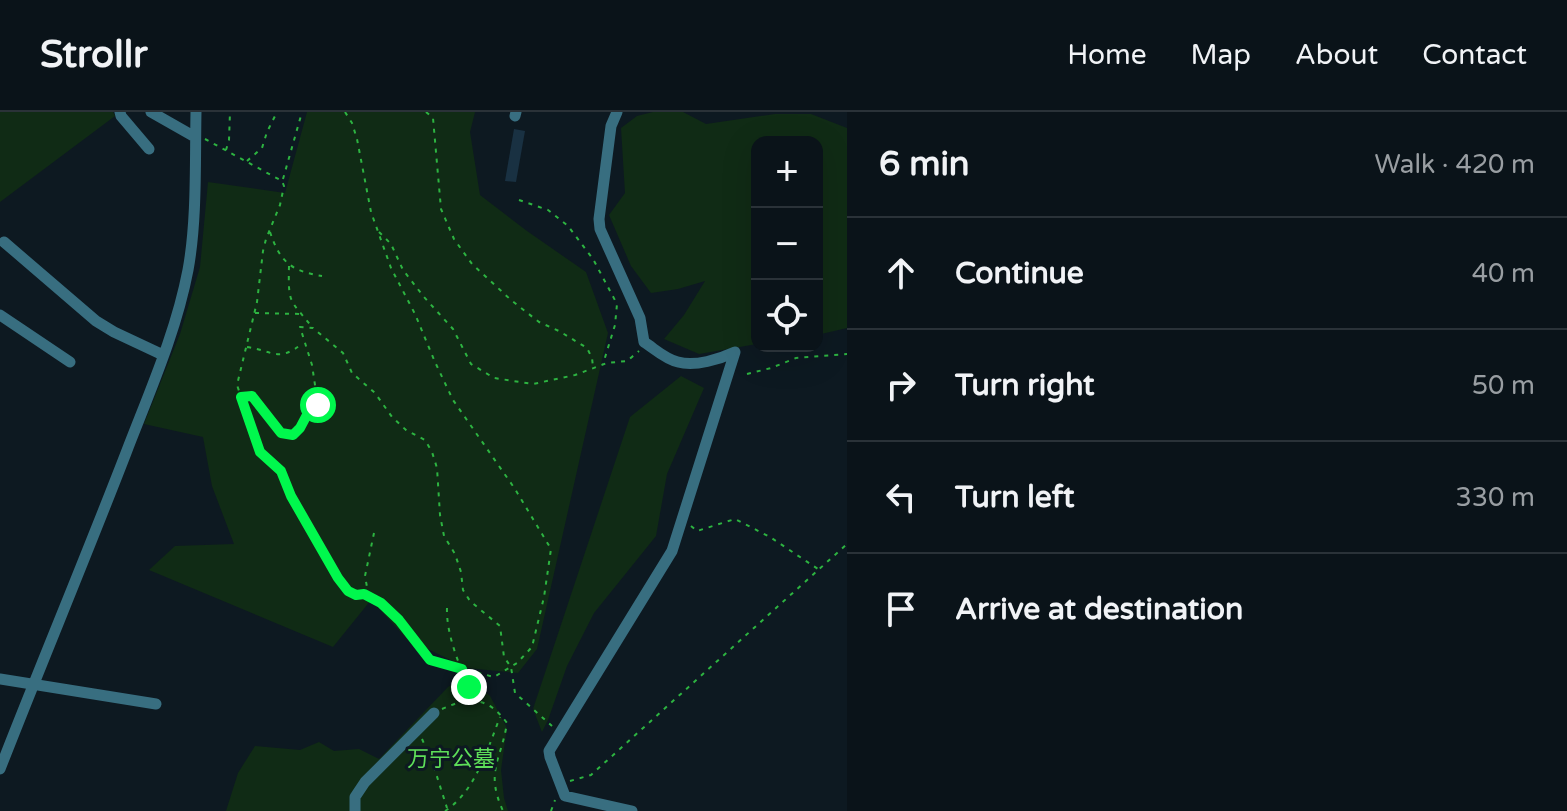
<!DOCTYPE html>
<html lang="en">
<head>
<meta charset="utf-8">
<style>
  body { margin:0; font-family:"Varela Round","Noto Sans SC",sans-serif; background:#182026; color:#f1f3f6 }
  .controls { position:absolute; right:24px; top:24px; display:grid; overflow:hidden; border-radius:16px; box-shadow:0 8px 32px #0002 }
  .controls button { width:72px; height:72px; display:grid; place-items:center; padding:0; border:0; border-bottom:2px solid #2a3238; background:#0a1319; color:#f1f3f6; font:40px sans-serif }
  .stop { position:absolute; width:24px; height:24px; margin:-18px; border:6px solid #00f84d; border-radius:50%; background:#fff }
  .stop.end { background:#00f84d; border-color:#fff; box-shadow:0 2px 8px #0008 }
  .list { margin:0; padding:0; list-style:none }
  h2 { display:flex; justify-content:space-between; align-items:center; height:104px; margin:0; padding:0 32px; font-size:34px }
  h2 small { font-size:26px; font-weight:400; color:#999ea2 }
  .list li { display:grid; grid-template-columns:52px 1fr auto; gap:24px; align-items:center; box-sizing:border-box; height:112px; padding:0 32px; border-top:2px solid #2a3238 }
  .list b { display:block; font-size:30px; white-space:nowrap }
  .list em { font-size:26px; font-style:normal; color:#999ea2 }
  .icon { flex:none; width:44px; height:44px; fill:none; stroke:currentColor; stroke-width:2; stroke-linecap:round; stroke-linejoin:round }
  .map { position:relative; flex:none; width:847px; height:699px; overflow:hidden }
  header { display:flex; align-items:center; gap:48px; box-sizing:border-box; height:112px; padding:0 40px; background:#0a1319; border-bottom:2px solid #2a3238 }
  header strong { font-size:38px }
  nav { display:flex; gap:44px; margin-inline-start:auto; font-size:28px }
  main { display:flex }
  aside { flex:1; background:#0a1319 }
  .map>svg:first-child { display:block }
</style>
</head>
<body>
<header>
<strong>Strollr</strong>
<nav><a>Home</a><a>Map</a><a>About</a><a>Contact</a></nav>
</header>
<main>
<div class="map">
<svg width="847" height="699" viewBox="0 0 847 699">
  <rect width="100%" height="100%" fill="#0d1921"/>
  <path fill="#102b15" d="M0 0H113L115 4 0 90Z
    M307 0H475L470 20 480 83 527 119 586 160 608 221 537 537 518 561 467 556 407 527 371 488 333 535 149 458 175 434 234 432 212 374 203 325 144 312 180 222 200 155 208 70 285 81Z
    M653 0H683L706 12 775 2H811L847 16V216L817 223V30H757V232L699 242 664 227 684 203 705 169 678 177 651 181 631 154 609 103 625 81 621 16 637 4Z
    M681 264 704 276 667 362 656 424 594 501 567 554 548 608 542 620 533 597 630 305Z
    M466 564 490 584 507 616 501 658 504 686 508 699H226L238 661 255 634 300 638 319 630 334 639 359 637 379 647 448 575Z"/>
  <path fill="#193142" d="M514 17 525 19 516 70 505 69Z"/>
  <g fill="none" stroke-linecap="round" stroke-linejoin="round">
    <path stroke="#2db341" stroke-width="2" stroke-dasharray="4 6" stroke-linecap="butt" d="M345 0 352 11 357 27 371 100 391 156 415 202 435 250 453 288 515 377 551 437 544 485 532 535 517 551 494 565 430 548 399 508 381 491 364 482
      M426 0 433 6 441 97 454 127 472 152 511 188 539 210 559 219 587 236 592 246 593 255
      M205 27 282 69 284 74 280 93 266 127 263 139 257 190 237 273 260 340 281 359 291 384 338 466C346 476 351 483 364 482L367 475 365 464 374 421
      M226 38 229 28 230 0
      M247 49 262 36 267 20 277 0
      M283 67 302 0
      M519 88 548 98 568 114 593 147 617 192 615 213 603 252
      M270 120C280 150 291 159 322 164
      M379 120 391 132 403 158 424 185 453 217 471 252 494 266 533 272 575 263 607 251 627 249 639 239
      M289 154C288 193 290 187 312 215
      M255 201 301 202
      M247 235C274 239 278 251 303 231
      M747 262 771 256 796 246 847 242
      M241 285 252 284 281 321 293 323 300 316 309 299 318 293 312 253 300 215 313 216 343 241 352 261 375 281 392 305 406 318 425 328 432 340 437 356 440 403 444 424 455 442 461 460 463 478 470 489 500 514 504 545 511 555 515 581 552 614
      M691 414 697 419 735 407 770 425 818 457
      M447 496C446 524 462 561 474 586
      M442 597C470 584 488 585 507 611 501 649 485 659 503 699
      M422 627 433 652 447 696
      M570 669 591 663 847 432
      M445 699C475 680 488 636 500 605
      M551 699 555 688"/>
    <path stroke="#386e80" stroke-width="11" d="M120 0 121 4 149 37
      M151 0 195 25
      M617 0 611 14 599 107 600 117 640 206 644 230C655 237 665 247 678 250 695 255 720 247 735 240L672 439 549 639 550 645 565 684 632 699
      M515 4 516 0
      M4 130 96 209 114 220 163 243
      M0 203 70 250
      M0 567 156 592
      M0 657C41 552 85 447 126 341 149 281 176 221 188 158 197 109 195 50 196 0
      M355 699V685L365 670 434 601"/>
  </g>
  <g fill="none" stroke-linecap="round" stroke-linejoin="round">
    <path stroke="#00f84d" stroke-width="10" d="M318 293 309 299 300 316 293 323 281 321 252 284 241 285 260 340 281 359 291 384 338 466 348 479 356 483 364 482 381 491 399 508 430 548 462 557 469 575"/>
  </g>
  <g text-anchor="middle" stroke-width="6" stroke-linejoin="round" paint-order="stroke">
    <g font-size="22" fill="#5edf59" stroke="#0d1921">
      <text x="451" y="654">万宁公墓</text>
    </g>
  </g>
</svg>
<div class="controls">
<button>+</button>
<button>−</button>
<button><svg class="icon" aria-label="locate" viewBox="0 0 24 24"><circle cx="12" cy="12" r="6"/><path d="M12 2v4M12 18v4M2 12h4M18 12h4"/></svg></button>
</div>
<div class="stop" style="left:318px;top:293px"></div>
<div class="stop end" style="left:469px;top:575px"></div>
</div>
<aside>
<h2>6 min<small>Walk · 420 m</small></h2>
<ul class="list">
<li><svg class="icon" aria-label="ahead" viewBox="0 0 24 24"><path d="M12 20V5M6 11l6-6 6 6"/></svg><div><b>Continue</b></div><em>40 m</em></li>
<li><svg class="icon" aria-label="right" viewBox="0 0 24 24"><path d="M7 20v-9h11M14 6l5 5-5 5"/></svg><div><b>Turn right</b></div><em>50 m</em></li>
<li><svg class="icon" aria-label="left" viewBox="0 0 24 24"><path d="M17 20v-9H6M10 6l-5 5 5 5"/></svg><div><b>Turn left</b></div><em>330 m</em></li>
<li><svg class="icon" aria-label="arrive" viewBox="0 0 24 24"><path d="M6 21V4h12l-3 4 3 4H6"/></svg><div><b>Arrive at destination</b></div></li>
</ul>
</aside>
</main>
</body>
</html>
